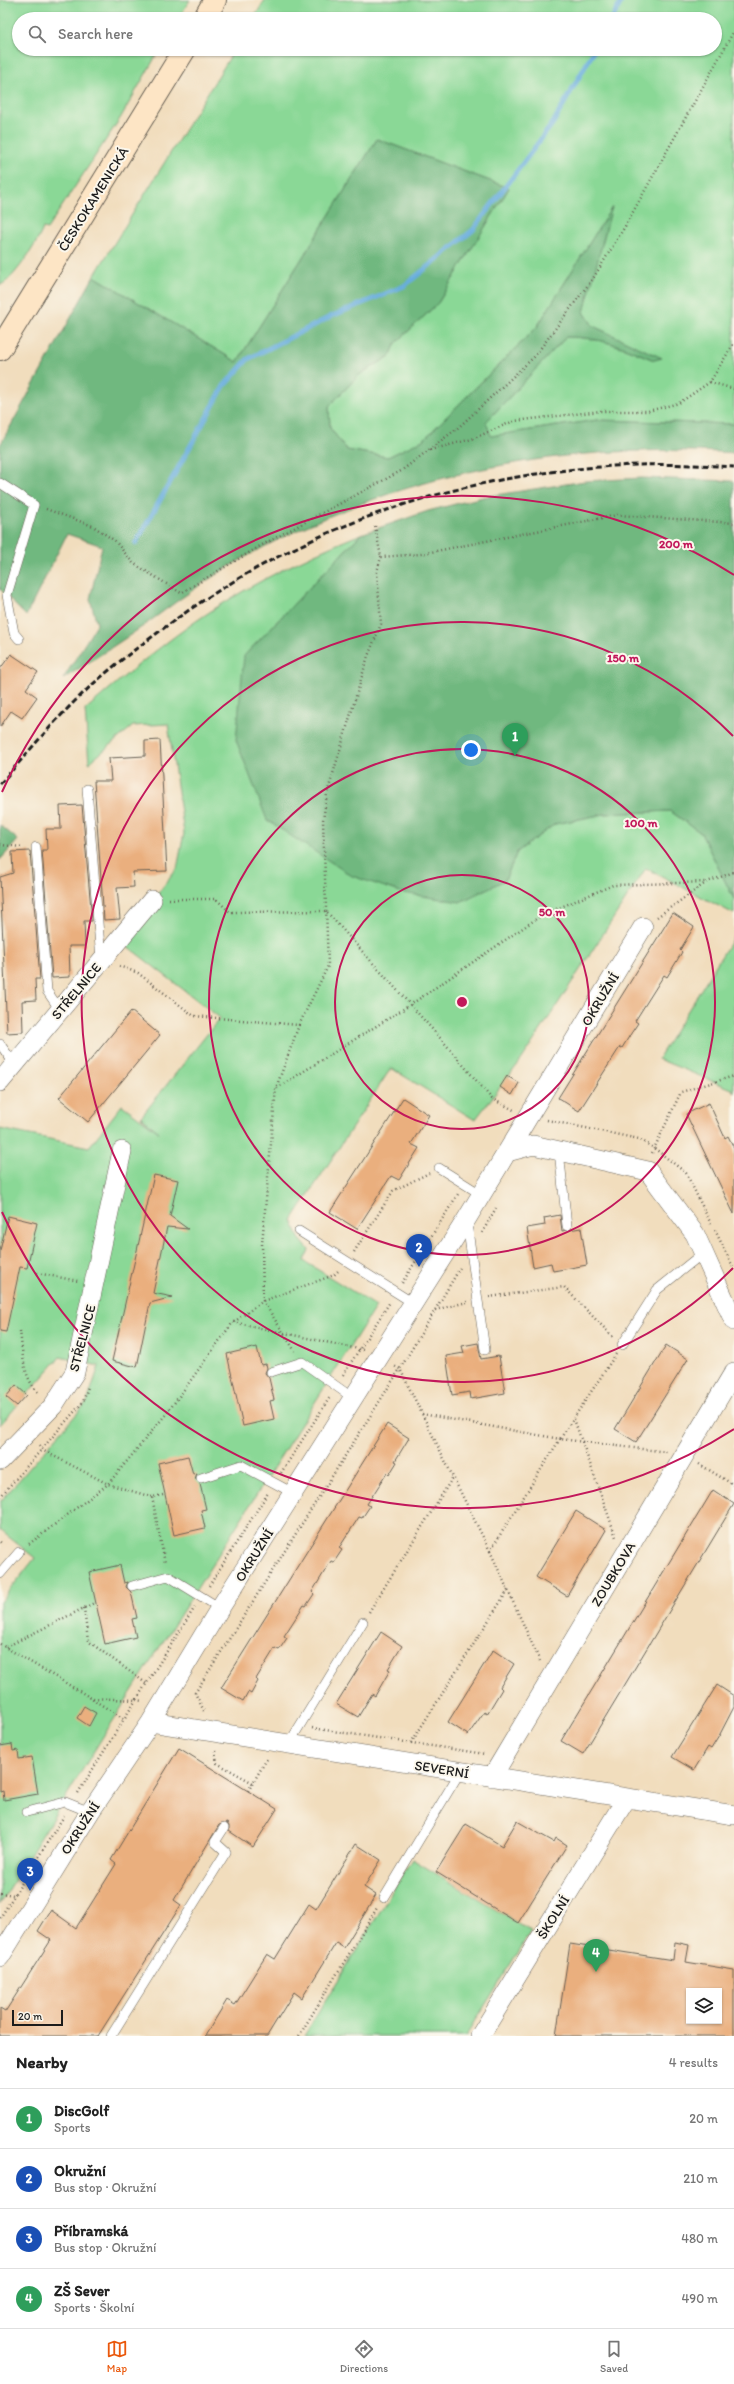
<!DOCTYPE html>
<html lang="en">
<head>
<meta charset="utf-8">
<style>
  body { margin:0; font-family:Itim,sans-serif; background:#f6f6f6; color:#222 }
  .controls { position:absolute; right:12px; bottom:12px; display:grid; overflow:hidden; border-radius:0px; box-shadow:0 1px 3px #0004 }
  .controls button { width:36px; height:36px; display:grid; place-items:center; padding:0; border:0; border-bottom:1px solid #e0e0e0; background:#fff; color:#222; font:20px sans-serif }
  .scale { position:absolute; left:12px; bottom:10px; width:51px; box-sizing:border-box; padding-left:4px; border:2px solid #1c1c1c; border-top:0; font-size:11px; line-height:14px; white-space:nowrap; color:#1c1c1c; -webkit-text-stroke:3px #fbf7ec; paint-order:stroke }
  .you { position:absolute; left:471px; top:750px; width:14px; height:14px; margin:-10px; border:3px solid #fff; border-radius:50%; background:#1a73e8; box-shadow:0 0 0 6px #1a73e833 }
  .badge { display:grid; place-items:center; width:26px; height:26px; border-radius:50%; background:#ea580c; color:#fff; font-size:13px; font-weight:700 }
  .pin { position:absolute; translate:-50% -33px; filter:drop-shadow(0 1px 2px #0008) }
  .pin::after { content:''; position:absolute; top:21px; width:14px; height:12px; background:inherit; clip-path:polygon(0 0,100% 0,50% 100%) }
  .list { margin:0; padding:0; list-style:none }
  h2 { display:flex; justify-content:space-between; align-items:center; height:52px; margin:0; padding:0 16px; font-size:17px }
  h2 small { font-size:13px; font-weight:400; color:#767676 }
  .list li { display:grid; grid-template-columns:26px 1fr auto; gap:12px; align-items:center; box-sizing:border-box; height:60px; padding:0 16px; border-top:1px solid #e0e0e0 }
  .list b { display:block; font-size:15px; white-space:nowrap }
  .list p { margin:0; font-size:13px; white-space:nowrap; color:#767676 }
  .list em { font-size:13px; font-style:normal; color:#767676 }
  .icon { flex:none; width:22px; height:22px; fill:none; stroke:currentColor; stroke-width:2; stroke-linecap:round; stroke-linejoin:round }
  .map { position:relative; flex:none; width:734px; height:2036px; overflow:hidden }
  .search { position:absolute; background:#fff; box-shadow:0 1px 3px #0004; left:12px; right:12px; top:12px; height:44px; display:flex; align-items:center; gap:10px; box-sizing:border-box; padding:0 14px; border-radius:22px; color:#767676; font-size:15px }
  .sheet { height:292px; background:#fff }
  nav { display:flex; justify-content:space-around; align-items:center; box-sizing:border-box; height:56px; border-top:1px solid #e0e0e0; background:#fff; font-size:11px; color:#767676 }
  nav a { display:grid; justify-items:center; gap:2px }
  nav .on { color:#ea580c }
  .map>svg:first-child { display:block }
</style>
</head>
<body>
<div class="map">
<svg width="734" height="2036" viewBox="0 0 734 2036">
  <rect width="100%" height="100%" fill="#fbf7ec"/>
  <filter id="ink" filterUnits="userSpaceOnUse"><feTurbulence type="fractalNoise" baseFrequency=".025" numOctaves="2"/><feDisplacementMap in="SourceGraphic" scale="8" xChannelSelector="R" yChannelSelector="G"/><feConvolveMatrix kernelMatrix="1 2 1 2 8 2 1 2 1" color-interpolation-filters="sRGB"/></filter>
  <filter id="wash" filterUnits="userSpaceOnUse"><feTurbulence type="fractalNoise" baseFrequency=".012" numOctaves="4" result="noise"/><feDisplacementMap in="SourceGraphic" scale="16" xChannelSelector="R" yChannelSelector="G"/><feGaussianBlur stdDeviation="0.9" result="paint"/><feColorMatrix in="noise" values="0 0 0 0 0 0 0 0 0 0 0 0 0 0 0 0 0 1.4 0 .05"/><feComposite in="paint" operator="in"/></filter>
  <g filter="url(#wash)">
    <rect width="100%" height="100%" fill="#f1ddbd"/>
    <path fill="#8ad896" stroke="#537a59" d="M0 0H190L178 19H19V49H160L121 117 47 229 43 228C39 241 12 282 0 285Z
      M265 0H734V424L597 420 491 436 485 423 566 337C601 337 623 347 654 360L661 358 593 326 584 312 611 209 537 327 423 440 388 457 347 450 330 428 329 406 359 375 390 356 396 343 438 303 509 188 377 139 237 362 94 276 235 49H715V19H253Z
      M361 534 244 656 505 880 517 852 555 824 604 814 670 811 701 833 734 899V914L646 868 522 1059 475 1120 391 1068 292 1220 299 1238 309 1250 304 1261 376 1306 99 1743 0 1904V1602L35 1558 0 1530V1502L87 1402 99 1366 60 1357 0 1425V1129L89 1147 122 1105 160 1133 141 1117 220 1018 127 946 158 893 177 869 184 833 168 724 133 726 89 763 85 710C132 669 181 628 235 596 275 572 317 552 361 534Z
      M734 936V1093L732 1089 658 1059Z
      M412 1859 531 1931 466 2036H304Z"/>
    <path fill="#6fb87f" stroke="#466a4e" d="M377 139 509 188 438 303 396 343 390 356 359 375 329 406 330 428 347 450 388 457 423 440 537 327 612 207 584 312 593 326 662 358 654 360C623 347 601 337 566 337L486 422 491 436 597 420 734 424V453C555 440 373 478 220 572 193 589 168 608 142 627 116 645 89 662 63 679L97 624 90 599 102 546 67 534 26 616 0 589V445L94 276 237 362Z
      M642 478 734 481V899L701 833 670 811 604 814 555 824 517 852 505 880 460 902 403 893 352 876 267 820 236 740 244 656 361 534 428 511 483 497 585 481Z
      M0 825 18 840 0 860Z"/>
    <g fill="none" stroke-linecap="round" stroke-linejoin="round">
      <path stroke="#67addd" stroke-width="5" d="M612 19 622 0
        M136 543 224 386 248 359 332 316 404 286 473 230 553 123 595 49"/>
    </g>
    <g id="blocks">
      <path fill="#eaaf7e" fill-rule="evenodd" d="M11 654 38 672 26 689 37 697 22 718 11 711 0 727V669Z
        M160 740 167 871 133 872 134 887 117 888 120 919 104 920 94 781H111L109 758 145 756V741Z
        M82 805 92 921H84L85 946H69L70 977 52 978 42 850H47L46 829H61L60 806Z
        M30 851 40 979H35L36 1000 22 1001 23 1032 7 1033 0 877 13 873 12 852Z
        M673 913 694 927 680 950 682 952 675 964 667 977 664 975 635 1021 638 1023 630 1035 622 1048 620 1047 579 1111 558 1098Z
        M131 1011 160 1035 88 1122 59 1098Z
        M507 1076 519 1083 512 1095 500 1087Z
        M403 1098 429 1115 411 1144 419 1148 399 1180 391 1176 357 1229 330 1212Z
        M709 1103 725 1138 728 1136 734 1148V1214L686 1114Z
        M154 1175 178 1180 170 1216 188 1229 167 1227 153 1293 173 1297 150 1303 137 1367 112 1361Z
        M560 1215 562 1231 581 1228 587 1265 553 1271 551 1263 533 1267 527 1228 545 1225 544 1218Z
        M8 1216 37 1223 27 1268 20 1267 6 1332 0 1331V1251Z
        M478 1343 481 1359 499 1356 505 1393 471 1399 470 1392 452 1395 446 1356 464 1353 462 1346Z
        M666 1345 688 1359 636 1442 615 1429Z
        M257 1347 261 1365 266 1364 267 1368 265 1373 269 1378 274 1400 270 1401 274 1419 243 1426 227 1354Z
        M16 1385 27 1395 17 1406 6 1397Z
        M387 1424 409 1438 395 1461 397 1462 389 1475 387 1473 367 1504 370 1506 362 1518 359 1517 339 1548 342 1550 334 1562 331 1561 312 1592 314 1594 306 1606 304 1605 284 1636 287 1638 279 1650 275 1648 256 1679 258 1681 251 1694 248 1692 243 1701 221 1688Z
        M188 1456 193 1474 197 1473 195 1479 200 1484 206 1509 201 1510 205 1528 174 1535 158 1463Z
        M713 1490 734 1504 583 1754 561 1741Z
        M576 1511 606 1530 567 1596 536 1577Z
        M120 1565 124 1583 128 1582 126 1587 131 1592 137 1618 132 1619 136 1637 105 1644 89 1572Z
        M381 1632 402 1646 388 1669 390 1670 375 1696 372 1694 358 1717 336 1704Z
        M493 1650 514 1664 500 1687 502 1689 487 1714 484 1712 468 1735 448 1722Z
        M717 1685 734 1696V1707L719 1736 711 1749 708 1747 694 1770 672 1757Z
        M84 1706 96 1713 89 1726 77 1718Z
        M12 1744 13 1751 18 1750 19 1759 32 1757 38 1794 4 1800 3 1791 0 1792V1746Z
        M179 1748 277 1809 253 1847 229 1831V1826L227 1823 219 1825 174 1900 181 1905 98 2036H0V2009L5 2012 51 1940 38 1931 51 1910 76 1928 116 1864 111 1860Z
        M517 1821 554 1842 556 1838 567 1845 518 1923 436 1872 466 1824 502 1846Z
        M356 1844 381 1860 364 1887 376 1895 344 1948 336 1943 302 1998 294 1992 267 2036H205L227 2000 235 2005 267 1954 275 1959 309 1904 316 1909Z
        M675 1942 689 1945 686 1962 734 1970V2036H556L570 1944 673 1960ZM689 1991H719V2021H689Z"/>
    </g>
  </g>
  <g filter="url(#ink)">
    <use href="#blocks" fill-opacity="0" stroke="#676054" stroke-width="1"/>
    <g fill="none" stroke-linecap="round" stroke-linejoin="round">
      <g stroke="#676054" stroke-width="10">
        <path id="lane" d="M0 483 34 505 7 595 14 633 19 639
          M87 789 101 959
          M36 847 47 991 60 1010
          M0 1044 15 1065
          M559 1151 567 1226
          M439 1168 482 1195
          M467 1223 485 1350
          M299 1231 413 1303
          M622 1345 657 1290 703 1253
          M271 1372 302 1362 353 1398
          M201 1478 241 1465 293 1493
          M0 1574 19 1552
          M132 1586 168 1576 220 1608
          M288 1745 363 1622
          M27 1812 65 1802 90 1812
          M384 1898 460 1772
          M111 2036 226 1852 215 1842 224 1828"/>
      </g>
      <g stroke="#676054" stroke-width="20">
        <path id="street" d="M0 1082 152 900
          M507 1152 533 1145 648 1171 695 1234 734 1321
          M0 1461 53 1406 75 1372 122 1151
          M151 1722 734 1815
          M492 1777 734 1372
          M0 1957 90 1812 151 1722 220 1608 466 1220 643 927
          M480 2036 626 1799"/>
      </g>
      <g stroke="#676054" stroke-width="24">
        <path id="secondary" d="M204 19 215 0
          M0 349 185 49"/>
      </g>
      <path stroke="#676054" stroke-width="2.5" stroke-dasharray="1 3" stroke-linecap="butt" d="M710 382 734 389
        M430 450 472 439 514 421 601 411H648L679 403 710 382 734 343
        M46 509 93 526 115 541 133 563 181 593 262 545 401 471 459 427 534 357 594 277 624 228 734 31
        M375 526 381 557
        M0 845 23 847
        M169 899H216L230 912 326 911 442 1040 492 1099 514 1110
        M657 917 707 882 734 872
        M119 966 138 973 194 1016 299 1025 276 1088 262 1244 263 1301 295 1351
        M299 1025 328 966 323 820 327 794 368 656 381 624 377 572 381 557 421 554 617 515 734 523
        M277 1088 410 1005 542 915 613 885 707 882
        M547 1120 639 1139 654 1148 686 1173 711 1224
        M652 1153 681 1092 734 1076
        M715 1230 734 1269
        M482 1233 496 1208
        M354 1252 393 1191 429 1173
        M37 1273 78 1281
        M402 1283 458 1194
        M489 1297 564 1287 613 1337
        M435 1310 467 1302
        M234 1322 263 1301 334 1275 339 1270
        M20 1331C23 1353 22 1378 40 1394
        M616 1354 560 1439 667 1452
        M343 1375 390 1302
        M422 1414 560 1439 490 1551 453 1477
        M574 1419 616 1537
        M39 1446 42 1450 108 1484 152 1497
        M699 1464 734 1485
        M281 1473 330 1397
        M163 1495 152 1497 165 1563
        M0 1497 83 1402 88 1387
        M0 1542 2 1544
        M29 1544 108 1484 167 1413 233 1322 363 1350
        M490 1551 540 1661
        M209 1586 268 1493
        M84 1608 88 1641 147 1684
        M369 1612 453 1477 400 1369 460 1268
        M0 1644 91 1698 136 1700 195 1607
        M6 1647 94 1603
        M92 1699 124 1719 136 1700 143 1701
        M204 1711 195 1693 400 1369 394 1366
        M312 1728 485 1754
        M411 1743 508 1590
        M215 1751 217 1763 253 1783
        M248 1791 267 1759
        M78 1793 124 1719
        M0 1893 14 1895
        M0 1918 64 1816
        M299 2036 377 1908"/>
      <use href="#lane" stroke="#fff" stroke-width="9"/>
      <use href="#street" stroke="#fff" stroke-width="19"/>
      <use href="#secondary" stroke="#fde5c5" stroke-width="22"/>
      <path stroke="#1c1c1c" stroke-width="3" stroke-dasharray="6 3" stroke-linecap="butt" d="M0 784C24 757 47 729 73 703 98 678 127 655 156 634 324 506 524 452 734 467"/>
    </g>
  </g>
  <g fill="none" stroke="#c2185b" stroke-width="2">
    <circle cx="462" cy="1002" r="127"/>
    <circle cx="462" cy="1002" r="253"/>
    <path d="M733 1268A380 380 0 1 1 733 736"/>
    <path d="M734 1429A506 506 0 0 1 2 1212M2 792A506 506 0 0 1 734 575"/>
  </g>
  <g text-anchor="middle" stroke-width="4" stroke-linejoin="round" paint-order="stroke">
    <g font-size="14" fill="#1c1c1c" stroke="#fbf7ec">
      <text transform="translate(93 199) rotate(-58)" y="5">ČESKOKAMENICKÁ</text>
      <text transform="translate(76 991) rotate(-50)" y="5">STŘELNICE</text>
      <text transform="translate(600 999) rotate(-59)" y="5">OKRUŽNÍ</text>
      <text transform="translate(82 1338) rotate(-75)" y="5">STŘELNICE</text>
      <text transform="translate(254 1555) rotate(-58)" y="5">OKRUŽNÍ</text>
      <text transform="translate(613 1574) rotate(-59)" y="5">ZOUBKOVA</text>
      <text transform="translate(442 1769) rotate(9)" y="5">SEVERNÍ</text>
      <text transform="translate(80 1828) rotate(-57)" y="5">OKRUŽNÍ</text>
      <text transform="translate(553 1917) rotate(-58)" y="5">ŠKOLNÍ</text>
    </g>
  </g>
  <circle cx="462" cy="1002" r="6" fill="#c2185b" stroke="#fbf7ec" stroke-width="2"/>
  <g font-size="12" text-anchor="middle" font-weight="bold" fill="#c2185b" stroke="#fbf7ec" stroke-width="4" stroke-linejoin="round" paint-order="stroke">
    <text x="676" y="548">200 m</text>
    <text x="623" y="662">150 m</text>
    <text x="641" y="827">100 m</text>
    <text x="552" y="916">50 m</text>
  </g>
</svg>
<div class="controls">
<button><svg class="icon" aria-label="layers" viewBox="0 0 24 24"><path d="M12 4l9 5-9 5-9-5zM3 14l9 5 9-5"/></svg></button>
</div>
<div class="scale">20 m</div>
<div class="you"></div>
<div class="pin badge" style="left:515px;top:756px;background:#2e9e5b">1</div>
<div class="pin badge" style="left:419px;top:1267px;background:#1a4fb4">2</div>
<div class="pin badge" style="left:30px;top:1891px;background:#1a4fb4">3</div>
<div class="pin badge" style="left:596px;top:1972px;background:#2e9e5b">4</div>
<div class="search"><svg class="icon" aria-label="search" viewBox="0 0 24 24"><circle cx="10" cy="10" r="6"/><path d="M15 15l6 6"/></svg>Search here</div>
</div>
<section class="sheet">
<h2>Nearby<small>4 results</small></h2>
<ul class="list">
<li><span class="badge" style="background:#2e9e5b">1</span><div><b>DiscGolf</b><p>Sports</p></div><em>20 m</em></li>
<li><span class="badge" style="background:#1a4fb4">2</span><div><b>Okružní</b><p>Bus stop · Okružní</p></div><em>210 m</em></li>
<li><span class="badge" style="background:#1a4fb4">3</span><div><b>Příbramská</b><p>Bus stop · Okružní</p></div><em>480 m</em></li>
<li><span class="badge" style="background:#2e9e5b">4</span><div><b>ZŠ Sever</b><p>Sports · Školní</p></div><em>490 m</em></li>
</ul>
</section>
<nav>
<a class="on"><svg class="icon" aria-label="map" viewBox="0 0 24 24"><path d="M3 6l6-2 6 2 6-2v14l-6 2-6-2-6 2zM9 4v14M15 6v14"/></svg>Map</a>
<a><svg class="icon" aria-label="directions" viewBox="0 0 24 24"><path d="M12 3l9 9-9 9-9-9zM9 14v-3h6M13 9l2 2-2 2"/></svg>Directions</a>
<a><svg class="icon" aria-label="saved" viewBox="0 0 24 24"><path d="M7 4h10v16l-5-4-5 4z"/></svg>Saved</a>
</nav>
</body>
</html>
